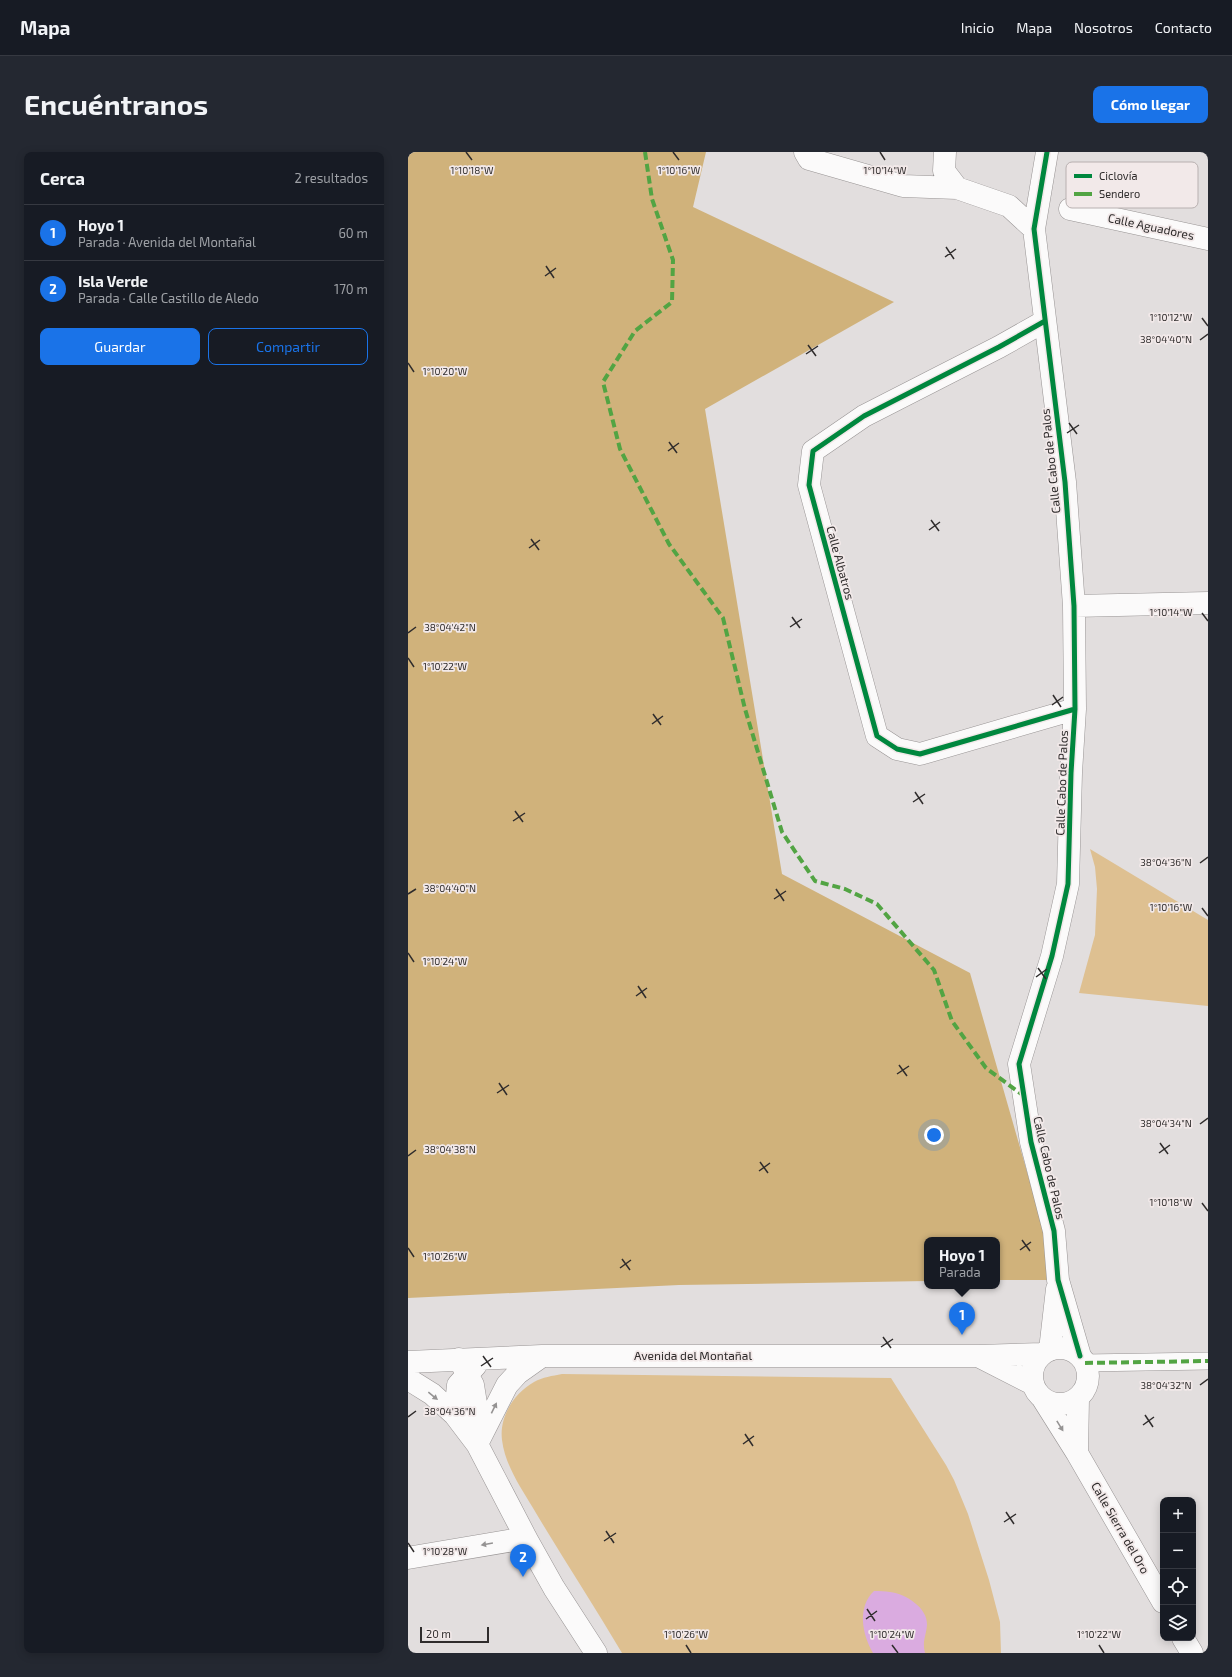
<!DOCTYPE html>
<html lang="es">
<head>
<meta charset="utf-8">
<style>
  body { margin:0; font-family:"Exo 2",sans-serif; background:#242831; color:#f1f3f6 }
  .controls { position:absolute; right:12px; bottom:12px; display:grid; overflow:hidden; border-radius:8px; box-shadow:0 2px 10px #0003 }
  .controls button { width:36px; height:36px; display:grid; place-items:center; padding:0; border:0; border-bottom:1px solid #363941; background:#171b24; color:#f1f3f6; font:20px sans-serif }
  .scale { position:absolute; left:12px; bottom:10px; width:69px; box-sizing:border-box; padding-left:4px; border:2px solid #2f2c2c; border-top:0; font-size:11px; line-height:14px; white-space:nowrap; color:#2f2c2c; -webkit-text-stroke:3px #f2e9e9; paint-order:stroke }
  .you { position:absolute; left:526px; top:983px; width:14px; height:14px; margin:-10px; border:3px solid #fff; border-radius:50%; background:#1a73e8; box-shadow:0 0 0 6px #1a73e833 }
  .badge { display:grid; place-items:center; width:26px; height:26px; border-radius:50%; background:#1a73e8; color:#fff; font-size:13px; font-weight:700 }
  .pin { position:absolute; translate:-50% -33px; filter:drop-shadow(0 1px 2px #0008) }
  .pin::after { content:''; position:absolute; top:21px; width:14px; height:12px; background:inherit; clip-path:polygon(0 0,100% 0,50% 100%) }
  .popup { position:absolute; left:516px; top:1085px; width:76px; height:52px; box-sizing:border-box; display:grid; place-content:center; border-radius:8px; background:#171b24; filter:drop-shadow(0 1px 3px #0005); font-size:13px; white-space:nowrap; color:#9ea1a6 }
  .popup b { font-size:15px; color:#f1f3f6 }
  .popup::after { content:''; position:absolute; left:50%; top:100%; margin-left:-8px; border:8px solid transparent; border-top-color:#171b24 }
  .list { margin:0; padding:0; list-style:none }
  h2 { display:flex; justify-content:space-between; align-items:center; height:52px; margin:0; padding:0 16px; font-size:17px }
  h2 small { font-size:13px; font-weight:400; color:#9ea1a6 }
  .list li { display:grid; grid-template-columns:26px 1fr auto; gap:12px; align-items:center; box-sizing:border-box; height:56px; padding:0 16px; border-top:1px solid #363941 }
  .list b { display:block; font-size:15px; white-space:nowrap }
  .list p { margin:0; font-size:13px; white-space:nowrap; color:#9ea1a6 }
  .list em { font-size:13px; font-style:normal; color:#9ea1a6 }
  .actions { display:flex; gap:8px; padding:12px 16px }
  .actions a { flex:1; padding:9px 0; border:1px solid #1a73e8; border-radius:8px; text-align:center; font-size:14px; color:#1a73e8 }
  .actions .main { background:#1a73e8; color:#fff }
  .icon { flex:none; width:22px; height:22px; fill:none; stroke:currentColor; stroke-width:2; stroke-linecap:round; stroke-linejoin:round }
  .map { position:relative; flex:none; width:800px; height:1501px; overflow:hidden; border-radius:8px }
  header { display:flex; align-items:center; gap:24px; box-sizing:border-box; height:56px; padding:0 20px; background:#171b24; border-bottom:1px solid #363941 }
  header strong { font-size:19px }
  nav { display:flex; gap:22px; margin-inline-start:auto; font-size:14px }
  .intro { display:flex; align-items:center; justify-content:space-between; box-sizing:border-box; height:96px; padding:0 24px }
  h1 { margin:0; font-size:28px }
  .button { padding:10px 18px; border-radius:8px; background:#1a73e8; color:#fff; font-size:14px; font-weight:700 }
  main { display:flex; gap:24px; padding:0 24px }
  aside { flex:1; background:#171b24; border-radius:8px; box-shadow:0 2px 10px #0003 }
  .map>svg:first-child { display:block }
</style>
</head>
<body>
<header>
<strong>Mapa</strong>
<nav><a>Inicio</a><a>Mapa</a><a>Nosotros</a><a>Contacto</a></nav>
</header>
<div class="intro"><h1>Encuéntranos</h1><a class="button">Cómo llegar</a></div>
<main>
<aside>
<h2>Cerca<small>2 resultados</small></h2>
<ul class="list">
<li><span class="badge">1</span><div><b>Hoyo 1</b><p>Parada · Avenida del Montañal</p></div><em>60 m</em></li>
<li><span class="badge">2</span><div><b>Isla Verde</b><p>Parada · Calle Castillo de Aledo</p></div><em>170 m</em></li>
</ul>
<div class="actions"><a class="main">Guardar</a><a>Compartir</a></div>
</aside>
<div class="map">
<svg width="800" height="1501" viewBox="0 0 800 1501">
  <rect width="100%" height="100%" fill="#e2dede"/>
  <path fill="#dec091" d="M682 697 800 768V854L671 841 687 783 689 737 687 715Z
    M154 1222 483 1226 538 1313 546 1328 560 1362 581 1428 592 1470 593 1501H214C185 1452 154 1405 125 1356 113 1336 97 1313 94 1288 91 1265 106 1241 126 1230 135 1225 144 1224 154 1222Z"/>
  <path fill="#d0b27b" d="M0 0H298L285 55 486 150 297 257 374 722 562 821 650 1128H589V1088H519V1129L271 1133 0 1146Z"/>
  <path fill="#daabe0" d="M466 1439C472 1439 477 1439 482 1440 498 1442 520 1456 519 1473 518 1485 514 1488 517 1501H465C454 1482 449 1455 466 1439Z"/>
  <g fill="none" stroke-linecap="round" stroke-linejoin="round">
    <g stroke="#989494" stroke-width="18">
      <path id="pedestrian" d="M677 1211 800 1209"/>
    </g>
    <g stroke="#989494" stroke-width="23">
      <path id="minor" d="M397 0 401 7 495 34 549 36 601 54 626 77
        M537 0 536 19 549 36
        M639 0 626 77 657 330 666 454 667 557 663 621 660 732 644 804 611 912 623 990 646 1079 650 1128 672 1204
        M662 57 800 87
        M637 169 591 195 456 264 405 299 401 333 469 584 489 597 512 602 667 557
        M666 454 800 451
        M624 1224a28 28 0 1 1 56 0a28 28 0 1 1-56 0Z
        M642 1198 649 1137
        M572 1205 625 1232
        M51 1207 65 1233 69 1258V1288
        M0 1210 134 1204H571L634 1202
        M0 1227 24 1242 47 1263 69 1292 118 1386 146 1436 188 1501
        M635 1247 669 1301 755 1450
        M47 1263 50 1233 68 1213
        M69 1292 99 1233 110 1221 134 1204
        M669 1301 670 1246
        M0 1406 118 1386
        M775 1486 784 1501"/>
    </g>
    <use href="#pedestrian" stroke="#fbfafa" stroke-width="17"/>
    <use href="#minor" stroke="#fbfafa" stroke-width="22"/>
    <path stroke="#52a443" stroke-width="4" stroke-dasharray="8 4" stroke-linecap="butt" d="M237 0 244 47 265 108 264 150 227 179 195 230 212 297 261 392 315 466 337 557 374 680 407 729 437 737 469 752 526 818 544 869 578 916 616 944
      M677 1211 800 1209"/>
    <g stroke="#f2e9e9" stroke-width="8">
      <path id="cycleway" d="M639 0 626 77 657 330 666 454 667 557 663 621 660 732 644 804 611 912 623 990 646 1079 650 1128 672 1204
        M637 169 591 195 456 264 405 299 401 333 469 584 489 597 512 602 667 557"/>
    </g>
    <use href="#cycleway" stroke="#00873e" stroke-width="5"/>
  </g>
  <defs><path id="oneway-solid" d="M-6-.8H1V-3.2L6.5 0L1 3.2V.8H-6Z"/></defs>
  <g fill="#959393">
    <use href="#oneway-solid" transform="translate(25 1244) rotate(39)"/>
    <use href="#oneway-solid" transform="translate(86 1256) rotate(-64)"/>
    <use href="#oneway-solid" transform="translate(652 1274) rotate(58)"/>
    <use href="#oneway-solid" transform="translate(79 1392) rotate(170)"/>
  </g>
  <path fill="none" stroke="#2f2c2c" stroke-width="1.5" d="M58 0 64 8M265 0 271 8M472 0 477 8M538 95 546 107M537 105 548 97M138 114 146 126M137 124 148 116M794 166 800 174M792 188 800 182M400 193 408 204M398 202 410 194M0 211 6 220M661 271 669 282M659 281 671 273M261 290 269 301M260 299 271 291M523 368 531 379M521 378 532 370M123 387 131 398M121 396 132 388M794 461 800 469M384 465 392 476M382 475 394 467M0 481 8 475M0 506 6 515M645 543 653 555M644 553 655 545M245 562 253 573M244 572 255 564M507 640 515 652M505 650 517 642M107 659 115 670M105 669 117 661M792 711 800 705M368 737 376 749M0 742 8 737M366 747 378 739M794 756 800 764M0 801 6 810M630 816 638 827M628 825 639 817M230 834 238 846M228 844 239 836M491 913 499 924M489 922 501 914M91 931 99 943M89 941 101 933M792 972 800 966M752 991 760 1002M751 1001 762 993M0 1004 8 998M352 1010 360 1021M351 1019 362 1011M794 1051 800 1059M614 1088 622 1099M0 1096 6 1105M612 1098 623 1090M214 1107 222 1118M212 1116 223 1108M475 1185 483 1196M473 1195 485 1187M75 1204 83 1215M73 1214 85 1206M792 1233 800 1227M737 1263 745 1275M0 1265 8 1259M735 1273 746 1265M337 1282 345 1294M335 1292 346 1284M598 1360 606 1372M596 1370 608 1362M198 1379 206 1391M196 1389 208 1381M0 1391 6 1400M459 1457 467 1469M458 1467 469 1459M278 1493 283 1501M484 1493 490 1501M691 1493 696 1501"/>
  <g text-anchor="middle" stroke-width="3.5" stroke-linejoin="round" paint-order="stroke">
    <g font-size="12" fill="#2f2c2c" stroke="#f2e9e9">
      <text transform="translate(743 75) rotate(12)" y="4">Calle Aguadores</text>
      <text transform="translate(643 309) rotate(-96)" y="4">Calle Cabo de Palos</text>
      <text transform="translate(432 411) rotate(75)" y="4">Calle Albatros</text>
      <text transform="translate(654 631) rotate(-88)" y="4">Calle Cabo de Palos</text>
      <text transform="translate(641 1016) rotate(77)" y="4">Calle Cabo de Palos</text>
      <text x="285" y="1208">Avenida del Montañal</text>
      <text transform="translate(712 1376) rotate(60)" y="4">Calle Sierra del Oro</text>
    </g>
  </g>
  <rect x="658" y="10" width="132" height="46" rx="6" fill="#f2e9e9" stroke="#b8b0b0" stroke-width="1"/>
  <rect x="666" y="22" width="18" height="4" fill="#00873e"/>
  <rect x="666" y="40" width="18" height="4" fill="#52a443"/>
  <g font-size="11" fill="#2f2c2c">
    <text x="691" y="28">Ciclovía</text>
    <text x="691" y="46">Sendero</text>
  </g>
  <g font-size="10" text-anchor="middle" fill="#2f2c2c" stroke="#f2e9e9" stroke-width="3.5" stroke-linejoin="round" paint-order="stroke">
    <text x="64" y="22">1°10'18"W</text>
    <text x="271" y="22">1°10'16"W</text>
    <text x="477" y="22">1°10'14"W</text>
    <text x="763" y="169">1°10'12"W</text>
    <text x="758" y="191">38°04'40"N</text>
    <text x="37" y="223">1°10'20"W</text>
    <text x="763" y="464">1°10'14"W</text>
    <text x="42" y="479">38°04'42"N</text>
    <text x="37" y="518">1°10'22"W</text>
    <text x="758" y="714">38°04'36"N</text>
    <text x="42" y="740">38°04'40"N</text>
    <text x="763" y="759">1°10'16"W</text>
    <text x="37" y="813">1°10'24"W</text>
    <text x="758" y="975">38°04'34"N</text>
    <text x="42" y="1001">38°04'38"N</text>
    <text x="763" y="1054">1°10'18"W</text>
    <text x="37" y="1108">1°10'26"W</text>
    <text x="758" y="1237">38°04'32"N</text>
    <text x="42" y="1263">38°04'36"N</text>
    <text x="37" y="1403">1°10'28"W</text>
    <text x="278" y="1486">1°10'26"W</text>
    <text x="484" y="1486">1°10'24"W</text>
    <text x="691" y="1486">1°10'22"W</text>
  </g>
</svg>
<div class="controls">
<button>+</button>
<button>−</button>
<button><svg class="icon" aria-label="locate" viewBox="0 0 24 24"><circle cx="12" cy="12" r="6"/><path d="M12 2v4M12 18v4M2 12h4M18 12h4"/></svg></button>
<button><svg class="icon" aria-label="layers" viewBox="0 0 24 24"><path d="M12 4l9 5-9 5-9-5zM3 14l9 5 9-5"/></svg></button>
</div>
<div class="scale">20 m</div>
<div class="you"></div>
<div class="pin badge" style="left:554px;top:1183px">1</div>
<div class="popup"><b>Hoyo 1</b>Parada</div>
<div class="pin badge" style="left:115px;top:1425px">2</div>
</div>
</main>
</body>
</html>
